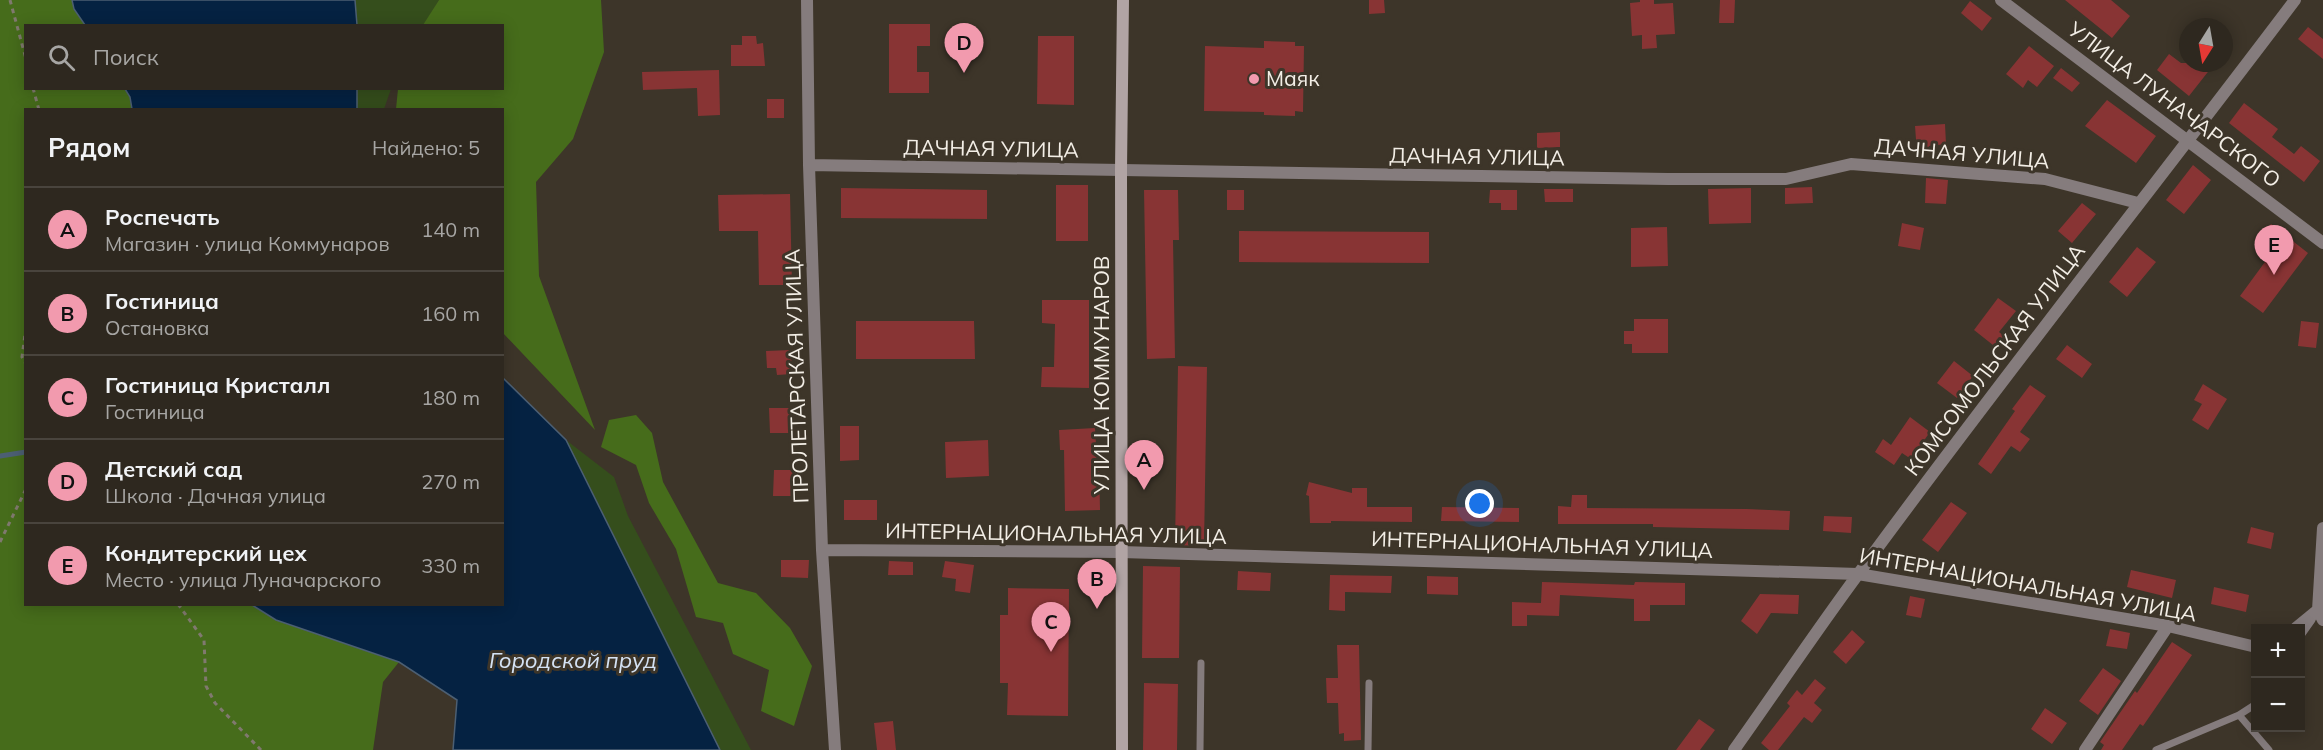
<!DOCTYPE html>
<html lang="ru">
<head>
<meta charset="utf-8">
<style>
  body { margin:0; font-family:Mulish,sans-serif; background:#3a342c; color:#f1f3f6 }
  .controls { position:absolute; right:18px; bottom:18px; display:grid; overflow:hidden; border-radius:0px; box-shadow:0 3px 15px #0003 }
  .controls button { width:54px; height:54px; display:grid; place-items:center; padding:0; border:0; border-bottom:2px solid #49443d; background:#2e281f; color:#f1f3f6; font:30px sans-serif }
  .compass { position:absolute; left:2179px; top:18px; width:54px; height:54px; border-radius:50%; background:#2e281f; box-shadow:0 3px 15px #0003; rotate:191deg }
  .you { position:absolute; left:1480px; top:504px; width:21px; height:21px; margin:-15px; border:4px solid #fff; border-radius:50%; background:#1a73e8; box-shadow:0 0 0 9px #1a73e833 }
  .badge { display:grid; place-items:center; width:39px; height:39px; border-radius:50%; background:#f29aae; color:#111; font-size:20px; font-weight:700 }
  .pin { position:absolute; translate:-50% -50px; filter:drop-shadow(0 2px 3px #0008) }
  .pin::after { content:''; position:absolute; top:32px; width:21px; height:18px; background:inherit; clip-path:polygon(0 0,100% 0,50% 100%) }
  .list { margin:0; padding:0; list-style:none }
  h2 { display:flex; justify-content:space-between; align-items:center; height:78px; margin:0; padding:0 24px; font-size:26px }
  h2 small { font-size:20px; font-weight:400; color:#a7a6a4 }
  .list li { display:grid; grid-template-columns:39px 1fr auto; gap:18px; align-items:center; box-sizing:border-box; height:84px; padding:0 24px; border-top:2px solid #49443d }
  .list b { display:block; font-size:22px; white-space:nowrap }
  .list p { margin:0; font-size:20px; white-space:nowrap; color:#a7a6a4 }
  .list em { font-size:20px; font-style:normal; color:#a7a6a4 }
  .icon { flex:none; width:33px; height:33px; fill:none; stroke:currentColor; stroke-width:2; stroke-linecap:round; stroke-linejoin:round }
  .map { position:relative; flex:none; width:2323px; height:750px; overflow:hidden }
  .search { position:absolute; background:#2e281f; box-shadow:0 3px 15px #0003; left:24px; top:24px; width:480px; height:66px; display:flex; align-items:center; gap:15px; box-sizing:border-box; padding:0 21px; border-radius:0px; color:#a7a6a4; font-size:22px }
  .panel { position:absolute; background:#2e281f; box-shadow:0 3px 15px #0003; left:24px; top:108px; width:480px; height:498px; border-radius:0px }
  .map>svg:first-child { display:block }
</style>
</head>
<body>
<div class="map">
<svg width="2323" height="750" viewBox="0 0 2323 750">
  <rect width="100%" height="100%" fill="#3d3529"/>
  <path fill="#354e1c" d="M355 0H439L423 26 357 25Z
    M357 89H391L384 109 357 110Z
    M566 440 614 477 628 516 751 750H720Z"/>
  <path fill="#466c1b" d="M0 0H72L74 9 85 25 26 26V88L125 89 130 97 132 109 26 110V604L252 605 276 620 399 662 383 682 373 750H0Z
    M439 0H601L604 52 573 139 536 182 539 276 595 430 503 333 502 110 396 109 398 89 502 88V26L423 25Z
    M636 415 652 433 663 482 718 583 756 593 790 628 812 666 794 726 761 711 769 670 733 654 723 623 696 617 676 549 649 503 636 465 601 447 609 420Z"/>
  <path fill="#052242" stroke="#4c5f73" stroke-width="1.5" d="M72 0H355L357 25H85L74 9Z
    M125 89H357V109H132L130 97Z
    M503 378 566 440 720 750H453L457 700 399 662 276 620 252 605 502 604Z"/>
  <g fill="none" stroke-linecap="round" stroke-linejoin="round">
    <path stroke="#4c5f73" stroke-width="5" d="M0 456 26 452"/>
  </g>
  <path fill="#883434" d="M1369 0H1384L1385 13 1369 14Z
    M1640 0H1654V4L1673 3 1675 34 1656 35 1657 48 1642 49V35L1632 36 1630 3 1640 2Z
    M1720 0H1735L1734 23H1719Z
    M2065 0H2111L2130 16 2112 38Z
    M1970 1 1992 18 1982 31 1961 13Z
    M889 24H930V46H917V72H929V93H889Z
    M2308 27 2323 39V59L2298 39Z
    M742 36H756L757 44 763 43 765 66H731V45H742Z
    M1038 36H1074V105L1037 104Z
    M1264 41 1295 42V46H1304L1303 112 1295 111V116L1264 115V112L1204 111 1205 46 1264 48Z
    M2029 46 2054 66 2037 87 2028 80 2023 88 2006 74Z
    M2169 54 2181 63H2204L2211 68 2189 96 2157 70Z
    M2061 68 2080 83 2072 92 2053 78Z
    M719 70 720 115 698 116 697 88 643 90 642 72Z
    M767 99H784V118H767Z
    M2107 100 2156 136 2136 163 2085 126Z
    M2244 103 2278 129 2272 137 2294 154 2301 146 2320 161 2304 182 2229 123Z
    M1945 124 1946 144 1929 146V152L1917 153 1915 126Z
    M1560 132V147L1537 148V133Z
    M2193 165 2211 180 2184 214 2166 200Z
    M1926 178 1948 180 1946 204 1925 203Z
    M1056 185H1088V241H1056Z
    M1812 187 1813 203 1785 204V188Z
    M841 188 987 190V219L841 218Z
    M1751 188V223L1709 224 1708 189Z
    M1544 189H1573V202H1545Z
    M1144 190H1178L1179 240H1173L1175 358 1147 359Z
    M1227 190H1244V210H1227Z
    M1490 190H1517V210H1501V203H1489Z
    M790 194 792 285H759L758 231H719L718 195Z
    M2082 203 2096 214 2072 243 2058 231Z
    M1902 223 1924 228 1920 250 1898 246Z
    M2271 224 2308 253 2263 313 2240 296 2273 251 2259 240Z
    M1667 227 1668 266 1631 267V228Z
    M1239 231 1429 232V263L1239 262Z
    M2137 247 2156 262 2127 297 2109 282Z
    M1998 298 2016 311 1999 332 2006 338 1998 349 1974 330Z
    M1042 300H1089V388L1041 387 1042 367H1054L1055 324 1042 323Z
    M1634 319H1668V353H1632V344H1624V331H1634Z
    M856 321H974L975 359H856Z
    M2301 321 2319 323 2316 348 2298 346Z
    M2067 345 2092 364 2082 378 2056 359Z
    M791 350 792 374 777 375 776 368H767L766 351Z
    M1954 361 1973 376 1957 398 1937 383Z
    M1178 366 1207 367 1204 546 1175 545Z
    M2203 384 2227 399 2208 430 2192 420 2202 404 2194 400Z
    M2030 385 2046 396 2020 432 2030 439 2020 452 2011 446 1991 474 1978 464 2015 411 2012 409Z
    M769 408H790L791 433H770Z
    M1910 417 1930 432 1911 459 1902 453 1894 465 1875 452 1883 439 1891 445Z
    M840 426H859V460L840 461Z
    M1095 428 1097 463H1099L1100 510 1065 511 1064 450H1060L1059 430Z
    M988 440 989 476 946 478 945 442Z
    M774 470H793L792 496H773Z
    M1309 482 1352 493V488H1367V507H1412V522L1331 521V523H1310L1309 496 1306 495Z
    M1572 495H1587V508L1747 509 1790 511 1789 530 1653 527V524H1558V506L1571 507Z
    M844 500H877V520H844Z
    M1951 502 1967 513 1938 552 1922 540Z
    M1442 507 1519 508V522L1441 521Z
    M1824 516 1852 517 1851 533 1823 531Z
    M2251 527 2274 533 2271 549 2247 543Z
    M781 560H809L808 578 781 577Z
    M889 561 913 562V575H888Z
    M945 561 974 565 970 593 955 591 956 579 942 577Z
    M1143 566 1180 567 1179 658H1142Z
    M2131 570 2176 580 2172 598 2127 587Z
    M1238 571 1271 573 1270 591 1237 590Z
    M1330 575 1392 576 1391 593 1345 592V611L1329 610Z
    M1427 576 1458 577V595L1427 594Z
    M1542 582 1634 585 1635 582 1685 583V605H1650V621H1634V599L1560 595 1559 616 1527 615V626H1512V602L1541 603Z
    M2214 587 2249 595 2246 612 2211 604Z
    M1008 588 1069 589 1068 716 1007 715 1008 683H1000V615H1008Z
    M1760 594 1799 595 1798 614 1771 613 1757 634 1741 621Z
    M1910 596 1925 599 1921 618 1906 615Z
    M2110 629 2130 633 2127 649 2106 646Z
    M1852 630 1865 642 1846 664 1833 652Z
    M2172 642 2192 655 2143 726 2140 724 2122 750H2101L2104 745 2100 742 2135 691 2137 693Z
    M1337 645H1359L1361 740 1344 741V733L1339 734 1338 703H1327L1326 678H1338Z
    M2103 668 2121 681 2098 715 2079 701Z
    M1815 679 1826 688 1814 703 1822 710 1812 723 1804 717 1778 750H1769L1761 743 1790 706 1787 703 1797 690 1802 695Z
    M1144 683 1178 684 1177 750H1143Z
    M2045 708 2067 723 2052 744 2031 729Z
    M1699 719 1715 730 1700 750H1676Z
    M893 721 896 750H877L874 723Z"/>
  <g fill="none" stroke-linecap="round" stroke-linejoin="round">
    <path stroke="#80796f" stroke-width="3" stroke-dasharray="4.5 4.5" stroke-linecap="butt" d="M10 0 26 59
      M33 88 39 110
      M26 327 22 357 26 364
      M0 542 26 489
      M178 604 204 640 206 686 215 703 261 750"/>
    <path stroke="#857c7d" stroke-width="7" d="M2300 637 2312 620
      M2239 715 2269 750
      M1200 750 1201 663
      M1368 750 1369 683
      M2156 750 2239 715 2256 704"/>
    <path stroke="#857c7d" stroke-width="12" d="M807 0 809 165 822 550 835 750
      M2001 0 2323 243
      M809 165 1668 179H1786L1851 164 2045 179 2138 203
      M2323 528 2318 610 2323 620
      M822 550 1121 552 1858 574 2168 626 2256 647
      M2296 628 2318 610
      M1734 750C1776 691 1816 631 1859 573 2001 379 2150 192 2295 0
      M2085 750 2168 626"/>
    <path stroke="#b1a4a4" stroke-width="12" d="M1122 750 1121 170 1123 0"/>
  </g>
  <circle fill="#f29aae" stroke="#3d3529" stroke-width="2" cx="1254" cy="79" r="6"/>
  <g text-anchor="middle" stroke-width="6" stroke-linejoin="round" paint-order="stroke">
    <g font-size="21" fill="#f3eee6" stroke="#3d3529" text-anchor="start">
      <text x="1266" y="86">Маяк</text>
    </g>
    <g font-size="21" fill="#f3eee6" stroke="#3d3529">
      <text transform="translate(2174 105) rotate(37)" y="7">УЛИЦА ЛУНАЧАРСКОГО</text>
      <text transform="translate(991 149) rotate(1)" y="7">ДАЧНАЯ УЛИЦА</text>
      <text transform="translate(1962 154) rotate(5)" y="7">ДАЧНАЯ УЛИЦА</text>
      <text transform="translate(1477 157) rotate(1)" y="7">ДАЧНАЯ УЛИЦА</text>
      <text transform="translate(1995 360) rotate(-53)" y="7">КОМСОМОЛЬСКАЯ УЛИЦА</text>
      <text transform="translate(1102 375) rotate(-90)" y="7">УЛИЦА КОММУНАРОВ</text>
      <text transform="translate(797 376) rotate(-92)" y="7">ПРОЛЕТАРСКАЯ УЛИЦА</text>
      <text transform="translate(1056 534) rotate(1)" y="7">ИНТЕРНАЦИОНАЛЬНАЯ УЛИЦА</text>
      <text transform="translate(1542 545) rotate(2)" y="7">ИНТЕРНАЦИОНАЛЬНАЯ УЛИЦА</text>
      <text transform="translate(2028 585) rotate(10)" y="7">ИНТЕРНАЦИОНАЛЬНАЯ УЛИЦА</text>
    </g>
    <g font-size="22" font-style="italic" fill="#d4e2f4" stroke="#3d3529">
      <text x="573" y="668">Городской пруд</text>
    </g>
  </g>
</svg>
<div class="controls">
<button>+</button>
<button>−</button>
</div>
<svg class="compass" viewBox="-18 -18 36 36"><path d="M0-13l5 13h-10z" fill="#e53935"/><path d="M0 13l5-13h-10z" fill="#a7a6a4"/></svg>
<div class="you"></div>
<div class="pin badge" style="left:1144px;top:490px">A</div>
<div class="pin badge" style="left:1097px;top:609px">B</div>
<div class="pin badge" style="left:1051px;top:652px">C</div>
<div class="pin badge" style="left:964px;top:73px">D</div>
<div class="pin badge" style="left:2274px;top:275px">E</div>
<div class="search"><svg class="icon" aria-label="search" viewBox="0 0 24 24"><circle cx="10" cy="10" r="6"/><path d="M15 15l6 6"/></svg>Поиск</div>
<section class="panel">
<h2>Рядом<small>Найдено: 5</small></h2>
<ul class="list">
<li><span class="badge">A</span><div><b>Роспечать</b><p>Магазин · улица Коммунаров</p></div><em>140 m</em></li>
<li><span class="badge">B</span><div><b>Гостиница</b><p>Остановка</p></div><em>160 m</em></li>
<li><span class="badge">C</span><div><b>Гостиница Кристалл</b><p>Гостиница</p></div><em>180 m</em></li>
<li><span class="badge">D</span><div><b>Детский сад</b><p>Школа · Дачная улица</p></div><em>270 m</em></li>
<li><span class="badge">E</span><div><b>Кондитерский цех</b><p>Место · улица Луначарского</p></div><em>330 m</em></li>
</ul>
</section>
</div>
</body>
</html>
